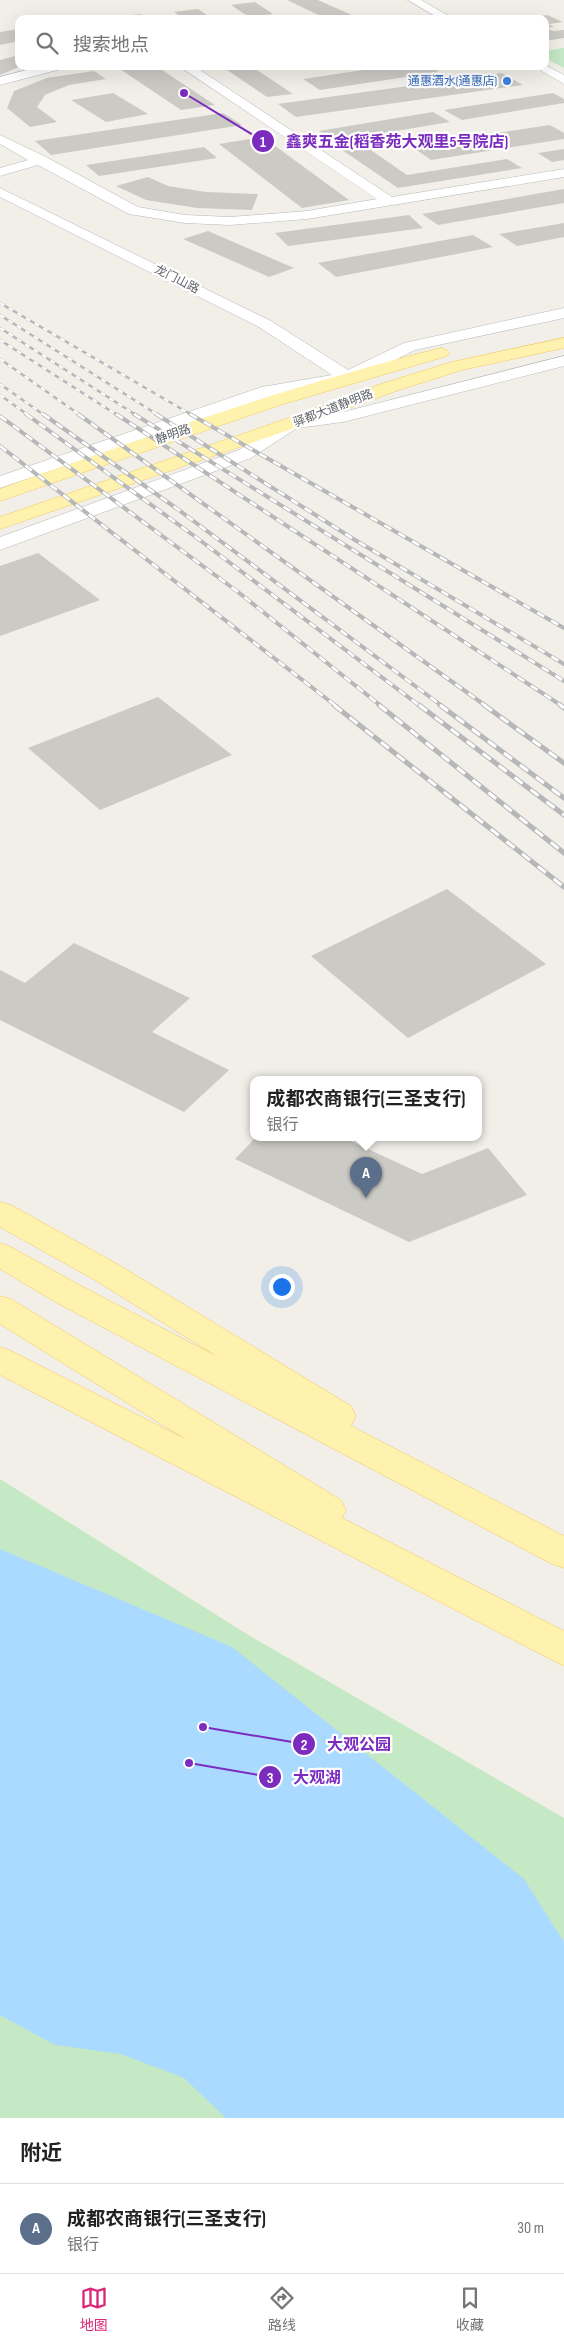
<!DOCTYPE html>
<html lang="zh">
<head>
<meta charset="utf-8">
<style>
  body { margin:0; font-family:"Sofia Sans Condensed","Noto Sans SC",sans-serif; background:#f6f6f6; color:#222 }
  .you { position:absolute; left:281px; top:1286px; width:18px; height:18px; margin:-12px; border:4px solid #fff; border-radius:50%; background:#1a73e8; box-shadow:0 0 0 8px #1a73e833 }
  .badge { display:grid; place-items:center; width:32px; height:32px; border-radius:50%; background:#db2777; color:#fff; font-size:16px; font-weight:700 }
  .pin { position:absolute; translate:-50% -41px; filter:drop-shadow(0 1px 2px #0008) }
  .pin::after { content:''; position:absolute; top:26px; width:18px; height:15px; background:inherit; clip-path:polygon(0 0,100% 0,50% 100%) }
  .popup { position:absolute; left:250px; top:1076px; width:232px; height:65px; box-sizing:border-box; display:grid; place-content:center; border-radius:10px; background:#fff; filter:drop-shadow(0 1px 4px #0005); font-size:16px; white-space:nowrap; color:#767676 }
  .popup b { font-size:19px; color:#222 }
  .popup::after { content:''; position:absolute; left:50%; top:100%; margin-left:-10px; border:10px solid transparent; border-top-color:#fff }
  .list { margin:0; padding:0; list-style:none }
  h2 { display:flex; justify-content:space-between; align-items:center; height:65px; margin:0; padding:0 20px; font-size:21px }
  h2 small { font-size:16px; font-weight:400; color:#767676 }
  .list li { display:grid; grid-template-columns:32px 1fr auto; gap:15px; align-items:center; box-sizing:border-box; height:90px; padding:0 20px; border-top:1px solid #e0e0e0 }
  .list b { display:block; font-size:19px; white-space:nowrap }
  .list p { margin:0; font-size:16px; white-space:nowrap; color:#767676 }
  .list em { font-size:16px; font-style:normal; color:#767676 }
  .icon { flex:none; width:28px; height:28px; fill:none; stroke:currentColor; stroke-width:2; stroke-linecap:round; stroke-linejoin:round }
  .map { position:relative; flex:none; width:564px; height:2118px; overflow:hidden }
  .search { position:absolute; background:#fff; box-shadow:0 5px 20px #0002; left:15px; right:15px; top:15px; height:55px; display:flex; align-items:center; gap:12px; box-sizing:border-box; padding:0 18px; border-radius:10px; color:#767676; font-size:19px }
  .sheet { height:155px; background:#fff }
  nav { display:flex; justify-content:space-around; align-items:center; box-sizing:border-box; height:70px; border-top:1px solid #e0e0e0; background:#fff; font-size:14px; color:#767676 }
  nav a { display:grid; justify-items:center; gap:2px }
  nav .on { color:#db2777 }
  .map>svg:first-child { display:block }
</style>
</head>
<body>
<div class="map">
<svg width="564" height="2118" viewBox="0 0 564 2118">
  <rect width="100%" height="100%" fill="#f1efe8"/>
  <path fill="#c5e8c5" d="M564 48V68L545 58V51Z
    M0 1479 250 1636 564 1818V2118H0Z"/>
  <path fill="#aadaff" d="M0 1549 232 1647 524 1879 564 1942V2118H226L184 2078 121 2054 55 2045 0 2015Z"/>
  <path fill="#cccac5" d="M287 0H318L356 17 327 19Z
    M255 2 273 14 249 17 231 5Z
    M198 9 213 19H184L174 12Z
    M141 14 147 19H113V17Z
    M547 15 563 22 549 24 554 27 547 28 553 31 564 30V38L545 41V19H526Z
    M19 29V41L0 45V32Z
    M19 55V67L0 75V60Z
    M156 66 215 105 181 110 117 67Z
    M221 66H251L293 94 267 97Z
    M390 66H429L439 72 320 90 303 79Z
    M453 66H479V67L459 70Z
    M94 71 106 79 69 85 45 95 37 107 57 122 30 127 7 108 14 91 47 78Z
    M502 73 523 85 296 117 278 104Z
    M113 93 148 114 106 122 71 100Z
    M553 93 564 99V103L462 120 444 110Z
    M433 112 450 122 336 141 319 131Z
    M223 113 242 125 51 155 35 141Z
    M550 125 564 133V139L431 160 411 146Z
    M263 137 349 200 302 208 219 144Z
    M365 146 407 175 507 159 522 168 398 188 342 150Z
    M204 147 217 158 99 176 86 165Z
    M564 149V160L552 162 538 153Z
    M148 177 168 186 206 192 258 194 252 210 197 208 146 200 116 186Z
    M564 189V203L438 225 422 214Z
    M409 215 423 228 288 246 275 233Z
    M564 223V237L517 246 499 234Z
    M208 231 294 268 269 277 183 239Z
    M473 235 493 247 336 277 318 263Z
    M38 553 100 600 0 636V566Z
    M158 697 232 755 100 810 28 748Z
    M447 889 546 964 408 1038 311 956Z
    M74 943 190 998 152 1032 229 1070 184 1112 0 1020V970L25 983Z
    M256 1137H342L422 1174 488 1148 527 1195 409 1242 235 1159Z"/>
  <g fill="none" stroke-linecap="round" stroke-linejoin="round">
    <g stroke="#b5b8bc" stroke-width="1">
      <path id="minor" d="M408 0H421L454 19H440Z
        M545 65 564 75V84L533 66H545Z
        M42 66H63L61 69 0 85V77Z
        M179 66H194L392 197 564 169V177L307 219 230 225 185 223 129 214 38 165 0 176V168L28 160 0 144V135L46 157 138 207 185 215 230 217 307 211 377 199Z
        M0 188 271 321 348 370 404 343 564 308V318L415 350 353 381 271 396 0 488V476L262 387 332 375 259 327 0 197Z
        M564 356V366L343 422 297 428 251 458 0 550V537L239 450 286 419 343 412Z"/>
    </g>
    <g stroke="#f2c960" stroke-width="1">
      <path id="major" d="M564 338V348L462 370 396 391 298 427 0 529V517L286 419 384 383 452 362Z
        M441 348 447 350 449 353 447 356 280 405 0 501V489C145 437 291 385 441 348Z
        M0 1202 11 1205 117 1264 351 1406 356 1416 351 1426 564 1536V1568L552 1564 59 1304 0 1269V1243L11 1247 81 1286 218 1357 95 1280 0 1227Z
        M0 1296 11 1299 341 1500 346 1510 342 1518 564 1631V1666L0 1375V1347L11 1351 187 1440 0 1324Z"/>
    </g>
    <use href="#minor" fill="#fff" fill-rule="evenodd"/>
    <use href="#major" fill="#fff2af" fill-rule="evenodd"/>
    <g stroke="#b6b7b8" stroke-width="2.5">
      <path id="rail-far2" d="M0 303 192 415
        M0 315 158 415
        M0 328 136 415
        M0 340 117 415
        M0 359 80 415
        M0 384 44 415
        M0 395 28 415"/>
    </g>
    <g stroke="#b6b7b8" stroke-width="4">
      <path id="rail-far1" d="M26 414 197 538 420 706
        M43 414 176 508 442 706
        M78 414 486 706
        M116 414 562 706
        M134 414 564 681
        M156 414 355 540 564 664
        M190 414 564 628
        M0 416 238 592 381 706
        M0 446 336 706"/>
    </g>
    <g stroke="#b6b7b8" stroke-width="5">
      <path id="rail" d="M334 705 564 887
        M379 705 564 853
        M419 705 564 815
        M440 705 564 798
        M484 705 564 763
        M560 705 564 708"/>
    </g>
    <use href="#rail-far2" stroke="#fff" stroke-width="2" stroke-dasharray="5" stroke-linecap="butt"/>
    <use href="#rail-far1" stroke="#fff" stroke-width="2.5" stroke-dasharray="8" stroke-linecap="butt"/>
    <use href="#rail" stroke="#fff" stroke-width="3" stroke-dasharray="10" stroke-linecap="butt"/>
  </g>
  <circle fill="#3f7fe0" stroke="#fff" stroke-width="2" cx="507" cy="81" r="5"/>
  <g text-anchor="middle" stroke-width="4.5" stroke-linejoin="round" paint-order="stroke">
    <g font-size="12" fill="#366cbe" stroke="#fff" text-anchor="end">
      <text x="497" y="85">通惠酒水(通惠店)</text>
    </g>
    <g font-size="12" fill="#5f6368" stroke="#fff">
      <text transform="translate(177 279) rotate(27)" y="4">龙门山路</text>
      <text transform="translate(333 408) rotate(-21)" y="4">驿都大道静明路</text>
      <text transform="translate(173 434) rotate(-19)" y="4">静明路</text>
    </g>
  </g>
  <path fill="none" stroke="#7b2cbf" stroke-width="2" d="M184 93L263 141M203 1727L304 1744M189 1763L270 1777"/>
  <g fill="#7b2cbf" stroke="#fff" stroke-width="2">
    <circle cx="184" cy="93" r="5"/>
    <circle cx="203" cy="1727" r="5"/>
    <circle cx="189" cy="1763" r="5"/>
    <circle cx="263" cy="141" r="12"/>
    <circle cx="304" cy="1744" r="12"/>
    <circle cx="270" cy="1777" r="12"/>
  </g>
  <g font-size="15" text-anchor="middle" font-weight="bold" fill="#fff">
    <text x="263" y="147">1</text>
    <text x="304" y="1750">2</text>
    <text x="270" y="1783">3</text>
  </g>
  <g font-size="16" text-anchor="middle" font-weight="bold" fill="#7b2cbf" stroke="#fff" stroke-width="4.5" stroke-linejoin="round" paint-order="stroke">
    <text x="397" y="147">鑫爽五金(稻香苑大观里5号院店)</text>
    <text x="359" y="1750">大观公园</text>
    <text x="317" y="1783">大观湖</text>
  </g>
</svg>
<div class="you"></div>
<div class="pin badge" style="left:366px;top:1198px;background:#5c6f8a">A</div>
<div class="popup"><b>成都农商银行(三圣支行)</b>银行</div>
<div class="search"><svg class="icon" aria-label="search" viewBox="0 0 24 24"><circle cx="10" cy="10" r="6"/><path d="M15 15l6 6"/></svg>搜索地点</div>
</div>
<section class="sheet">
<h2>附近<small></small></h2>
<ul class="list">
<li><span class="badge" style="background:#5c6f8a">A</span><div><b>成都农商银行(三圣支行)</b><p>银行</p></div><em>30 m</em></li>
</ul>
</section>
<nav>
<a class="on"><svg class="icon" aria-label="map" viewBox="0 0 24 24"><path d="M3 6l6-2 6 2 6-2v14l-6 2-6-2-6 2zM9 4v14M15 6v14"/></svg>地图</a>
<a><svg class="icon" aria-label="directions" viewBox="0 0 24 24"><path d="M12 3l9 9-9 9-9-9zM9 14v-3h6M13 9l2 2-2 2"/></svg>路线</a>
<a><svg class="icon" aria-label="saved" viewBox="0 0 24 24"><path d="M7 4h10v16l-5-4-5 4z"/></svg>收藏</a>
</nav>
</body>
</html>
